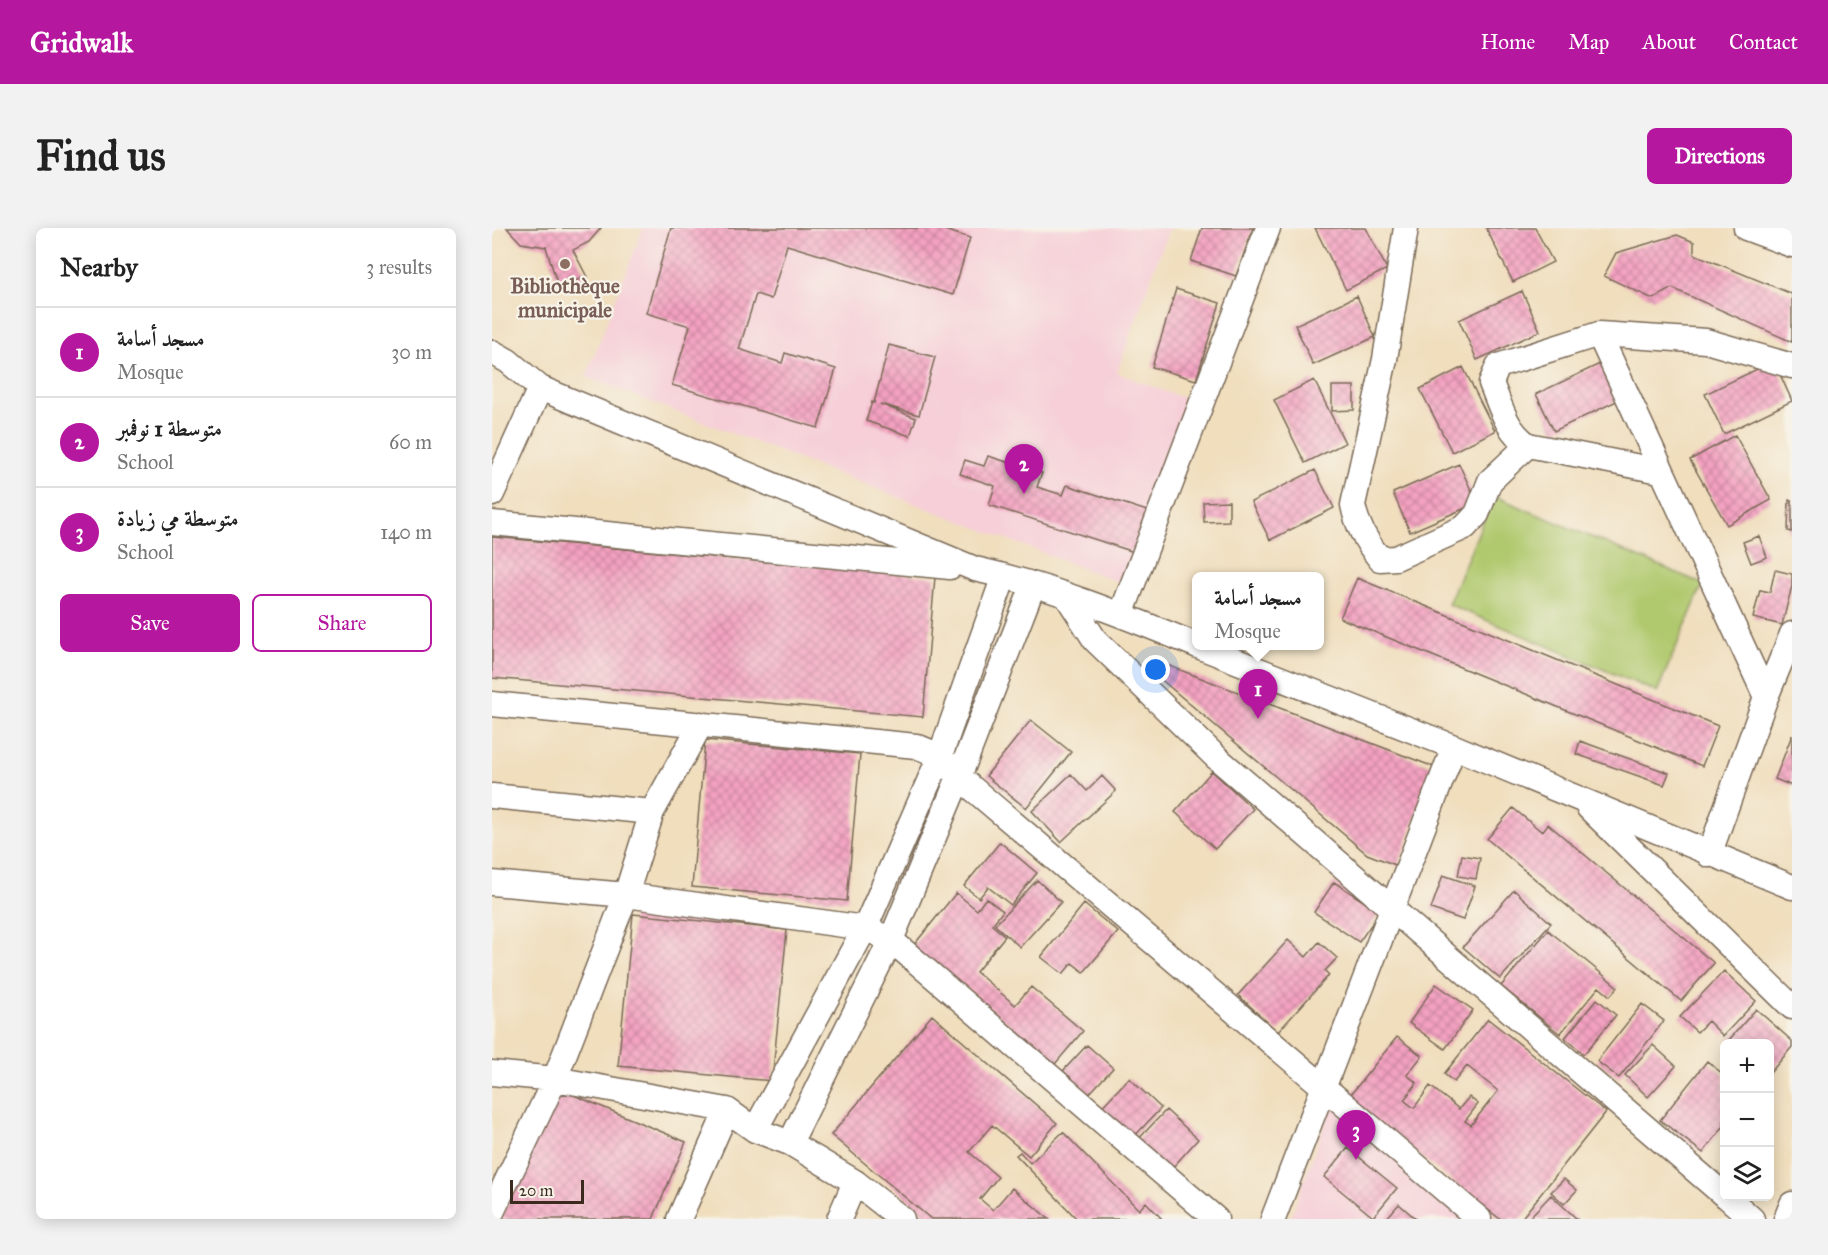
<!DOCTYPE html>
<html lang="en">
<head>
<meta charset="utf-8">
<style>
  body { margin:0; font-family:"IM FELL Great Primer",Amiri,serif; background:#f2f2f2; color:#222 }
  .controls { position:absolute; right:18px; bottom:18px; display:grid; overflow:hidden; border-radius:9px; box-shadow:0 3px 15px #0003 }
  .controls button { width:54px; height:54px; display:grid; place-items:center; padding:0; border:0; border-bottom:2px solid #e0e0e0; background:#fff; color:#222; font:30px sans-serif }
  .scale { position:absolute; left:18px; bottom:15px; width:74px; box-sizing:border-box; padding-left:6px; border:3px solid #3b2a1e; border-top:0; font-size:16px; line-height:21px; white-space:nowrap; color:#3b2a1e; -webkit-text-stroke:4px #f7f3e8; paint-order:stroke }
  .you { position:absolute; left:664px; top:442px; width:21px; height:21px; margin:-15px; border:4px solid #fff; border-radius:50%; background:#1a73e8; box-shadow:0 0 0 9px #1a73e833 }
  .badge { display:grid; place-items:center; width:39px; height:39px; border-radius:50%; background:#b5179e; color:#fff; font-size:20px; font-weight:700 }
  .pin { position:absolute; translate:-50% -50px; filter:drop-shadow(0 2px 3px #0008) }
  .pin::after { content:''; position:absolute; top:32px; width:21px; height:18px; background:inherit; clip-path:polygon(0 0,100% 0,50% 100%) }
  .popup { position:absolute; left:700px; top:344px; width:132px; height:78px; box-sizing:border-box; display:grid; place-content:center; border-radius:9px; background:#fff; filter:drop-shadow(0 2px 4px #0005); font-size:20px; white-space:nowrap; color:#767676 }
  .popup b { font-size:22px; color:#222 }
  .popup::after { content:''; position:absolute; left:50%; top:100%; margin-left:-12px; border:12px solid transparent; border-top-color:#fff }
  .list { margin:0; padding:0; list-style:none }
  h2 { display:flex; justify-content:space-between; align-items:center; height:78px; margin:0; padding:0 24px; font-size:26px }
  h2 small { font-size:20px; font-weight:400; color:#767676 }
  .list li { display:grid; grid-template-columns:39px 1fr auto; gap:18px; align-items:center; box-sizing:border-box; height:90px; padding:0 24px; border-top:2px solid #e0e0e0 }
  .list b { display:block; font-size:22px; white-space:nowrap }
  .list p { margin:0; font-size:20px; white-space:nowrap; color:#767676 }
  .list em { font-size:20px; font-style:normal; color:#767676 }
  .actions { display:flex; gap:12px; padding:18px 24px }
  .actions a { flex:1; padding:14px 0; border:2px solid #b5179e; border-radius:9px; text-align:center; font-size:21px; color:#b5179e }
  .actions .main { background:#b5179e; color:#fff }
  .icon { flex:none; width:33px; height:33px; fill:none; stroke:currentColor; stroke-width:2; stroke-linecap:round; stroke-linejoin:round }
  .map { position:relative; flex:none; width:1300px; height:991px; overflow:hidden; border-radius:9px }
  header { display:flex; align-items:center; gap:36px; box-sizing:border-box; height:84px; padding:0 30px; background:#b5179e; color:#fff }
  header strong { font-size:28px }
  nav { display:flex; gap:33px; margin-inline-start:auto; font-size:21px }
  .intro { display:flex; align-items:center; justify-content:space-between; box-sizing:border-box; height:144px; padding:0 36px }
  h1 { margin:0; font-size:42px }
  .button { padding:15px 27px; border-radius:9px; background:#b5179e; color:#fff; font-size:21px; font-weight:700 }
  main { display:flex; gap:36px; padding:0 36px }
  aside { flex:1; background:#fff; border-radius:9px; box-shadow:0 3px 15px #0003 }
  .map>svg:first-child { display:block }
</style>
</head>
<body>
<header>
<strong>Gridwalk</strong>
<nav><a>Home</a><a>Map</a><a>About</a><a>Contact</a></nav>
</header>
<div class="intro"><h1>Find us</h1><a class="button">Directions</a></div>
<main>
<aside>
<h2>Nearby<small>3 results</small></h2>
<ul class="list">
<li><span class="badge">1</span><div><b>مسجد أسامة</b><p>Mosque</p></div><em>30 m</em></li>
<li><span class="badge">2</span><div><b>متوسطة 1 نوفمبر</b><p>School</p></div><em>60 m</em></li>
<li><span class="badge">3</span><div><b>متوسطة مي زيادة</b><p>School</p></div><em>140 m</em></li>
</ul>
<div class="actions"><a class="main">Save</a><a>Share</a></div>
</aside>
<div class="map">
<svg width="1300" height="991" viewBox="0 0 1300 991">
  <defs>
    <pattern id="building-cross-hatch" width="8" height="8" patternUnits="userSpaceOnUse" patternTransform="scale(1.5)"><rect width="8" height="8" fill="#f4a2c1"/><path d="M0 0l8 8M0 8l8-8" fill="none" stroke="#c7849c"/></pattern>
  </defs>
  <rect width="100%" height="100%" fill="#f7f3e8"/>
  <filter id="ink" filterUnits="userSpaceOnUse"><feTurbulence type="fractalNoise" baseFrequency=".0167" numOctaves="2"/><feDisplacementMap in="SourceGraphic" scale="12" xChannelSelector="R" yChannelSelector="G"/><feConvolveMatrix kernelMatrix="1 2 1 2 8 2 1 2 1" color-interpolation-filters="sRGB"/></filter>
  <filter id="wash" filterUnits="userSpaceOnUse"><feTurbulence type="fractalNoise" baseFrequency=".008" numOctaves="4" result="noise"/><feDisplacementMap in="SourceGraphic" scale="24" xChannelSelector="R" yChannelSelector="G"/><feGaussianBlur stdDeviation="1.35" result="paint"/><feColorMatrix in="noise" values="0 0 0 0 0 0 0 0 0 0 0 0 0 0 0 0 0 1.4 0 .05"/><feComposite in="paint" operator="in"/></filter>
  <g filter="url(#wash)">
    <rect width="100%" height="100%" fill="#f0debd"/>
    <path fill="#f6cfd8" d="M151 0H677L625 145 702 174 634 357 94 149Z
      M841 873 977 991H798Z"/>
    <path fill="#b1c96e" stroke="#767a46" stroke-width="1.5" d="M1002 268 1211 356 1165 464 956 376Z"/>
    <g id="blocks">
      <path fill="url(#building-cross-hatch)" d="M15 0H109L97 14 81 22 95 49 66 58 54 19 29 15Z
        M179 0H446L478 10 461 67 295 17 279 71 264 66 247 121 290 135 293 125 344 141 326 200 180 157 198 98 154 85Z
        M710 0H761L744 48 699 33Z
        M823 0H874L895 41 854 62Z
        M994 0H1043L1061 34 1021 54Z
        M1185 7 1202 14V26L1300 66V114L1180 60 1161 71 1112 48 1124 25Z
        M684 61 728 75 704 152 660 139Z
        M1030 63 1048 103 985 132 967 92Z
        M865 68 883 109 821 137 803 97Z
        M397 117 443 129 427 187 388 176 424 190 418 208 374 193 380 174 382 175Z
        M1282 133 1300 173 1232 206 1213 166Z
        M1112 134 1129 171 1062 203 1044 166Z
        M971 139 1003 203 960 224 928 161Z
        M822 152 853 215 813 235 782 172Z
        M840 158H862V182L840 183Z
        M1243 207 1279 272 1235 297 1198 232Z
        M496 228 550 245 545 259 571 267 575 257 655 283 642 324 497 277 503 258 468 246 473 232 492 238Z
        M967 236 985 275 918 304 901 265Z
        M823 242 842 280 778 312 759 274Z
        M1297 272H1300V304L1296 303Z
        M737 273V293L712 294 711 274Z
        M1267 308 1275 329 1259 335 1251 314Z
        M0 309 443 349 431 489 0 450Z
        M1283 342 1300 346V358L1290 397 1261 390 1268 362 1278 364Z
        M865 350 1226 498 1210 538 848 390Z
        M662 432 942 539 906 638 875 626 659 443Z
        M539 492 579 524 534 580 494 548Z
        M1300 507V558L1283 551Z
        M213 512 368 526 355 673 200 659Z
        M1088 513 1177 545 1172 557 1084 526Z
        M720 543 761 581 723 621 683 584Z
        M579 546 595 563 610 548 624 563 569 614 540 583Z
        M1021 580 1050 604 1056 596 1222 735 1189 773 995 611Z
        M508 614 545 645 519 677 496 659 487 670 472 658Z
        M970 627 988 630 984 651 966 648Z
        M951 647 983 658 971 692 939 681Z
        M545 652 569 674 528 719 503 697Z
        M842 654 888 684 867 714 822 684Z
        M1022 662 1059 695 1008 751 971 719Z
        M464 665 485 682 494 670 511 683 500 697 513 708 484 744 523 777 539 759 591 803 563 836 473 759 469 764 417 723Z
        M592 676 626 704 592 744 580 735 571 746 549 729Z
        M141 686 295 702 280 853 126 838Z
        M1056 702 1126 759 1118 768 1107 759 1068 806 1009 758Z
        M796 712 814 729 827 714 845 730 833 743 837 747 786 804 746 767Z
        M1232 743 1264 773 1231 808 1216 793 1205 804 1188 789Z
        M944 756 981 782 953 821 917 795Z
        M1105 771 1124 787 1092 826 1073 810Z
        M1150 776 1172 793 1127 850 1105 833Z
        M1264 781 1300 813V819L1278 845V816H1239L1236 813Z
        M440 787 565 895 537 928 500 897 477 924 506 949 488 971 501 982 520 960 557 991H439L339 907Z
        M996 791 1114 884 1029 991H1008L855 871 905 809 930 828 915 847 925 855 912 872 922 880 938 858 967 881 977 869 986 876 973 893 979 897 1006 863 975 838 962 854 952 846Z
        M595 817 621 840 597 866 571 843Z
        M1161 817 1184 838 1156 869 1133 847Z
        M1215 833 1232 847V898L1211 925 1168 892Z
        M637 850 669 880 636 915 604 885Z
        M65 860 194 914 161 991H9Z
        M674 882 706 911 673 948 640 918Z
        M571 904 647 982 654 974 670 991H585L524 927 528 924 538 935Z
        M856 920 905 960 881 989 832 949Z
        M1072 951 1085 962 1072 976 1059 964Z
        M1059 967 1085 991H1036Z
        M907 976 924 991H894Z"/>
    </g>
  </g>
  <g filter="url(#ink)">
    <use href="#blocks" fill-opacity="0" stroke="#7a6956" stroke-width="1.5"/>
    <g fill="none" stroke-linecap="round" stroke-linejoin="round">
      <g stroke="#7a6956" stroke-width="27">
        <path id="minor" d="M914 0 893 131 861 277C865 298 874 314 888 331L904 330 973 299 985 286 998 253 1036 217
          M1254 0 1300 17
          M1107 106 1006 138 999 155C1009 179 1014 202 1036 217L1168 243
          M0 124 16 133 48 160 483 341C559 358 633 388 704 417
          M0 266 48 160
          M0 295 458 339
          M576 370 603 412 725 530 1232 967
          M629 387 776 0
          M706 418 962 519 1300 659
          M1274 469 1107 106 1214 113 1300 138
          M0 476 424 518 448 528 467 549 987 991
          M0 568 160 584
          M1097 580 1300 779
          M1217 627 1274 469 1300 406
          M0 655 134 667 373 700 399 712 724 991
          M0 845 63 851 235 882 263 902 298 915 363 954 410 991
          M263 902 373 700 448 528 512 348
          M298 915 399 712 467 549 541 358
          M1234 968 1260 991
          M0 984 63 851 134 667 160 584 209 496
          M187 991 235 882
          M347 991 363 954
          M781 991 962 519
          M1294 991 1300 976"/>
      </g>
      <use href="#minor" stroke="#fff" stroke-width="24"/>
    </g>
  </g>
  <circle fill="#8d6e63" stroke="#f7f3e8" stroke-width="2" cx="73" cy="36" r="6"/>
  <g text-anchor="middle" stroke-width="4.5" stroke-linejoin="round" paint-order="stroke">
    <g font-size="21" font-weight="bold" fill="#785e54" stroke="#f7f3e8">
      <text x="73" y="65">Bibliothèque<tspan x="73" dy="24">municipale</tspan></text>
    </g>
  </g>
</svg>
<div class="controls">
<button>+</button>
<button>−</button>
<button><svg class="icon" aria-label="layers" viewBox="0 0 24 24"><path d="M12 4l9 5-9 5-9-5zM3 14l9 5 9-5"/></svg></button>
</div>
<div class="scale">20 m</div>
<div class="you"></div>
<div class="pin badge" style="left:766px;top:491px">1</div>
<div class="popup"><b>مسجد أسامة</b>Mosque</div>
<div class="pin badge" style="left:532px;top:266px">2</div>
<div class="pin badge" style="left:864px;top:932px">3</div>
</div>
</main>
</body>
</html>
